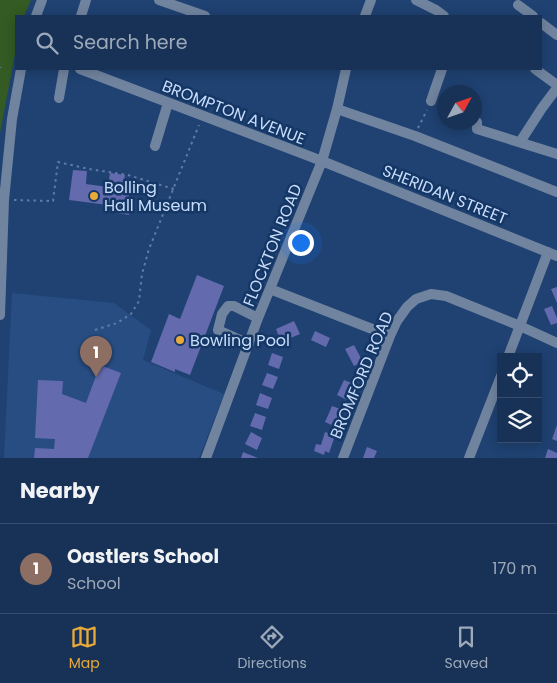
<!DOCTYPE html>
<html lang="en">
<head>
<meta charset="utf-8">
<style>
  body { margin:0; font-family:Poppins,sans-serif; background:#243e60; color:#f1f3f6 }
  .controls { position:absolute; right:15px; bottom:15px; display:grid; overflow:hidden; border-radius:0px; box-shadow:0 2px 12px #0003 }
  .controls button { width:45px; height:45px; display:grid; place-items:center; padding:0; border:0; border-bottom:1px solid #364d6c; background:#173256; color:#f1f3f6; font:25px sans-serif }
  .compass { position:absolute; left:437px; top:85px; width:45px; height:45px; border-radius:50%; background:#173256; box-shadow:0 2px 12px #0003; rotate:50deg }
  .you { position:absolute; left:300px; top:242px; width:18px; height:18px; margin:-12px; border:4px solid #fff; border-radius:50%; background:#1a73e8; box-shadow:0 0 0 8px #1a73e833 }
  .badge { display:grid; place-items:center; width:32px; height:32px; border-radius:50%; background:#eaaa38; color:#fff; font-size:16px; font-weight:700 }
  .pin { position:absolute; translate:-50% -41px; filter:drop-shadow(0 1px 2px #0008) }
  .pin::after { content:''; position:absolute; top:26px; width:18px; height:15px; background:inherit; clip-path:polygon(0 0,100% 0,50% 100%) }
  .list { margin:0; padding:0; list-style:none }
  h2 { display:flex; justify-content:space-between; align-items:center; height:65px; margin:0; padding:0 20px; font-size:21px }
  h2 small { font-size:16px; font-weight:400; color:#9eaab9 }
  .list li { display:grid; grid-template-columns:32px 1fr auto; gap:15px; align-items:center; box-sizing:border-box; height:90px; padding:0 20px; border-top:1px solid #364d6c }
  .list b { display:block; font-size:19px; white-space:nowrap }
  .list p { margin:0; font-size:16px; white-space:nowrap; color:#9eaab9 }
  .list em { font-size:16px; font-style:normal; color:#9eaab9 }
  .icon { flex:none; width:28px; height:28px; fill:none; stroke:currentColor; stroke-width:2; stroke-linecap:round; stroke-linejoin:round }
  .map { position:relative; flex:none; width:557px; height:458px; overflow:hidden }
  .search { position:absolute; background:#173256; box-shadow:0 2px 12px #0003; left:15px; right:15px; top:15px; height:55px; display:flex; align-items:center; gap:12px; box-sizing:border-box; padding:0 18px; border-radius:0px; color:#9eaab9; font-size:19px }
  .sheet { height:155px; background:#173256 }
  nav { display:flex; justify-content:space-around; align-items:center; box-sizing:border-box; height:70px; border-top:1px solid #364d6c; background:#173256; font-size:14px; color:#9eaab9 }
  nav a { display:grid; justify-items:center; gap:2px }
  nav .on { color:#eaaa38 }
  .map>svg:first-child { display:block }
</style>
</head>
<body>
<div class="map">
<svg width="557" height="458" viewBox="0 0 557 458">
  <rect width="100%" height="100%" fill="#1f4272"/>
  <path fill="#274d82" d="M12 293 114 303 151 330 143 360 224 394 199 458H4Z"/>
  <path fill="#335b23" d="M0 0H31L24 16H16V49L0 133Z"/>
  <path fill="#636aae" d="M73 170 87 171 86 184 108 187 110 173 125 175 122 193 129 194 128 203H130L129 215 117 213 118 206H117L115 208H111L108 205 69 200Z
    M197 275 224 286 190 375 175 369V372L151 362 169 314 180 319Z
    M557 287V303L551 289Z
    M552 306 557 318V323L551 325 544 309Z
    M294 321 300 334 281 342 276 329Z
    M315 331 330 338 326 347 311 340Z
    M354 345 363 362 354 366 345 349Z
    M272 353 283 357 279 369 268 365Z
    M100 365 121 373 88 458H34L35 448 54 449 55 439 35 438 38 380 63 381 62 394 86 403Z
    M267 373 278 377 273 389 262 385Z
    M344 380 354 384 347 400 337 395Z
    M260 393 272 398 268 409 256 405Z
    M332 406 343 410 336 427 325 422Z
    M255 413 266 417 262 430 250 426Z
    M557 425V441L552 439Z
    M251 432 262 438 257 450 245 444Z
    M325 432 335 436 329 453 325 451 324 455 314 451 316 444 321 445Z
    M367 447 377 451 374 458H363Z
    M548 449 557 453V458H545Z
    M243 452 258 458H241Z"/>
  <g fill="none" stroke-linecap="round" stroke-linejoin="round">
    <path stroke="#5f7ca5" stroke-width="2" stroke-dasharray="2.5 4" stroke-linecap="butt" d="M0 67V68
      M418 128 427 110
      M14 200 53 201 58 162 89 169 128 175 174 189
      M95 330 117 323 131 314 139 301 142 274 149 249 199 125"/>
    <path stroke="#71849f" stroke-width="10" d="M159 0 205 16
      M416 0 436 10 444 16
      M518 5 533 16
      M36 16 42 0
      M81 16 86 0
      M365 16 371 0
      M541 23 557 35
      M80 69 322 161 557 256
      M535 69 557 85
      M59 98 64 69
      M431 101 442 69
      M337 109 415 136 557 192
      M477 122V129L557 154
      M520 142 542 108 557 88
      M155 146 168 103
      M270 289 390 336
      M0 315 4 200 12 119 21 69
      M249 344 218 330 222 314 228 306H234L258 318
      M508 357 548 252
      M206 458 258 318 322 161 337 109 346 69
      M343 458 390 336 397 321 407 307 416 299 431 294 446 296 520 326 557 343
      M469 458 501 376"/>
  </g>
  <g fill="#eaaa38" stroke="#153766" stroke-width="2">
    <circle cx="94" cy="196" r="5"/>
    <circle cx="180" cy="340" r="5"/>
  </g>
  <g text-anchor="middle" stroke-width="5" stroke-linejoin="round" paint-order="stroke">
    <g font-size="16" fill="#c9ddfb" stroke="#153766">
      <text transform="translate(234 112) rotate(21)" y="6">BROMPTON AVENUE</text>
      <text transform="translate(445 194) rotate(22)" y="6">SHERIDAN STREET</text>
      <text transform="translate(272 245) rotate(-68)" y="6">FLOCKTON ROAD</text>
      <text transform="translate(361 375) rotate(-67)" y="6">BROMFORD ROAD</text>
    </g>
    <g font-size="16" fill="#c9ddfb" stroke="#153766" text-anchor="start">
      <text x="104" y="193">Bolling<tspan x="104" dy="18">Hall Museum</tspan></text>
      <text x="190" y="346">Bowling Pool</text>
    </g>
  </g>
</svg>
<div class="controls">
<button><svg class="icon" aria-label="locate" viewBox="0 0 24 24"><circle cx="12" cy="12" r="6"/><path d="M12 2v4M12 18v4M2 12h4M18 12h4"/></svg></button>
<button><svg class="icon" aria-label="layers" viewBox="0 0 24 24"><path d="M12 4l9 5-9 5-9-5zM3 14l9 5 9-5"/></svg></button>
</div>
<svg class="compass" viewBox="-18 -18 36 36"><path d="M0-13l5 13h-10z" fill="#e53935"/><path d="M0 13l5-13h-10z" fill="#9eaab9"/></svg>
<div class="you"></div>
<div class="pin badge" style="left:96px;top:377px;background:#8d6e63">1</div>
<div class="search"><svg class="icon" aria-label="search" viewBox="0 0 24 24"><circle cx="10" cy="10" r="6"/><path d="M15 15l6 6"/></svg>Search here</div>
</div>
<section class="sheet">
<h2>Nearby<small></small></h2>
<ul class="list">
<li><span class="badge" style="background:#8d6e63">1</span><div><b>Oastlers School</b><p>School</p></div><em>170 m</em></li>
</ul>
</section>
<nav>
<a class="on"><svg class="icon" aria-label="map" viewBox="0 0 24 24"><path d="M3 6l6-2 6 2 6-2v14l-6 2-6-2-6 2zM9 4v14M15 6v14"/></svg>Map</a>
<a><svg class="icon" aria-label="directions" viewBox="0 0 24 24"><path d="M12 3l9 9-9 9-9-9zM9 14v-3h6M13 9l2 2-2 2"/></svg>Directions</a>
<a><svg class="icon" aria-label="saved" viewBox="0 0 24 24"><path d="M7 4h10v16l-5-4-5 4z"/></svg>Saved</a>
</nav>
</body>
</html>
